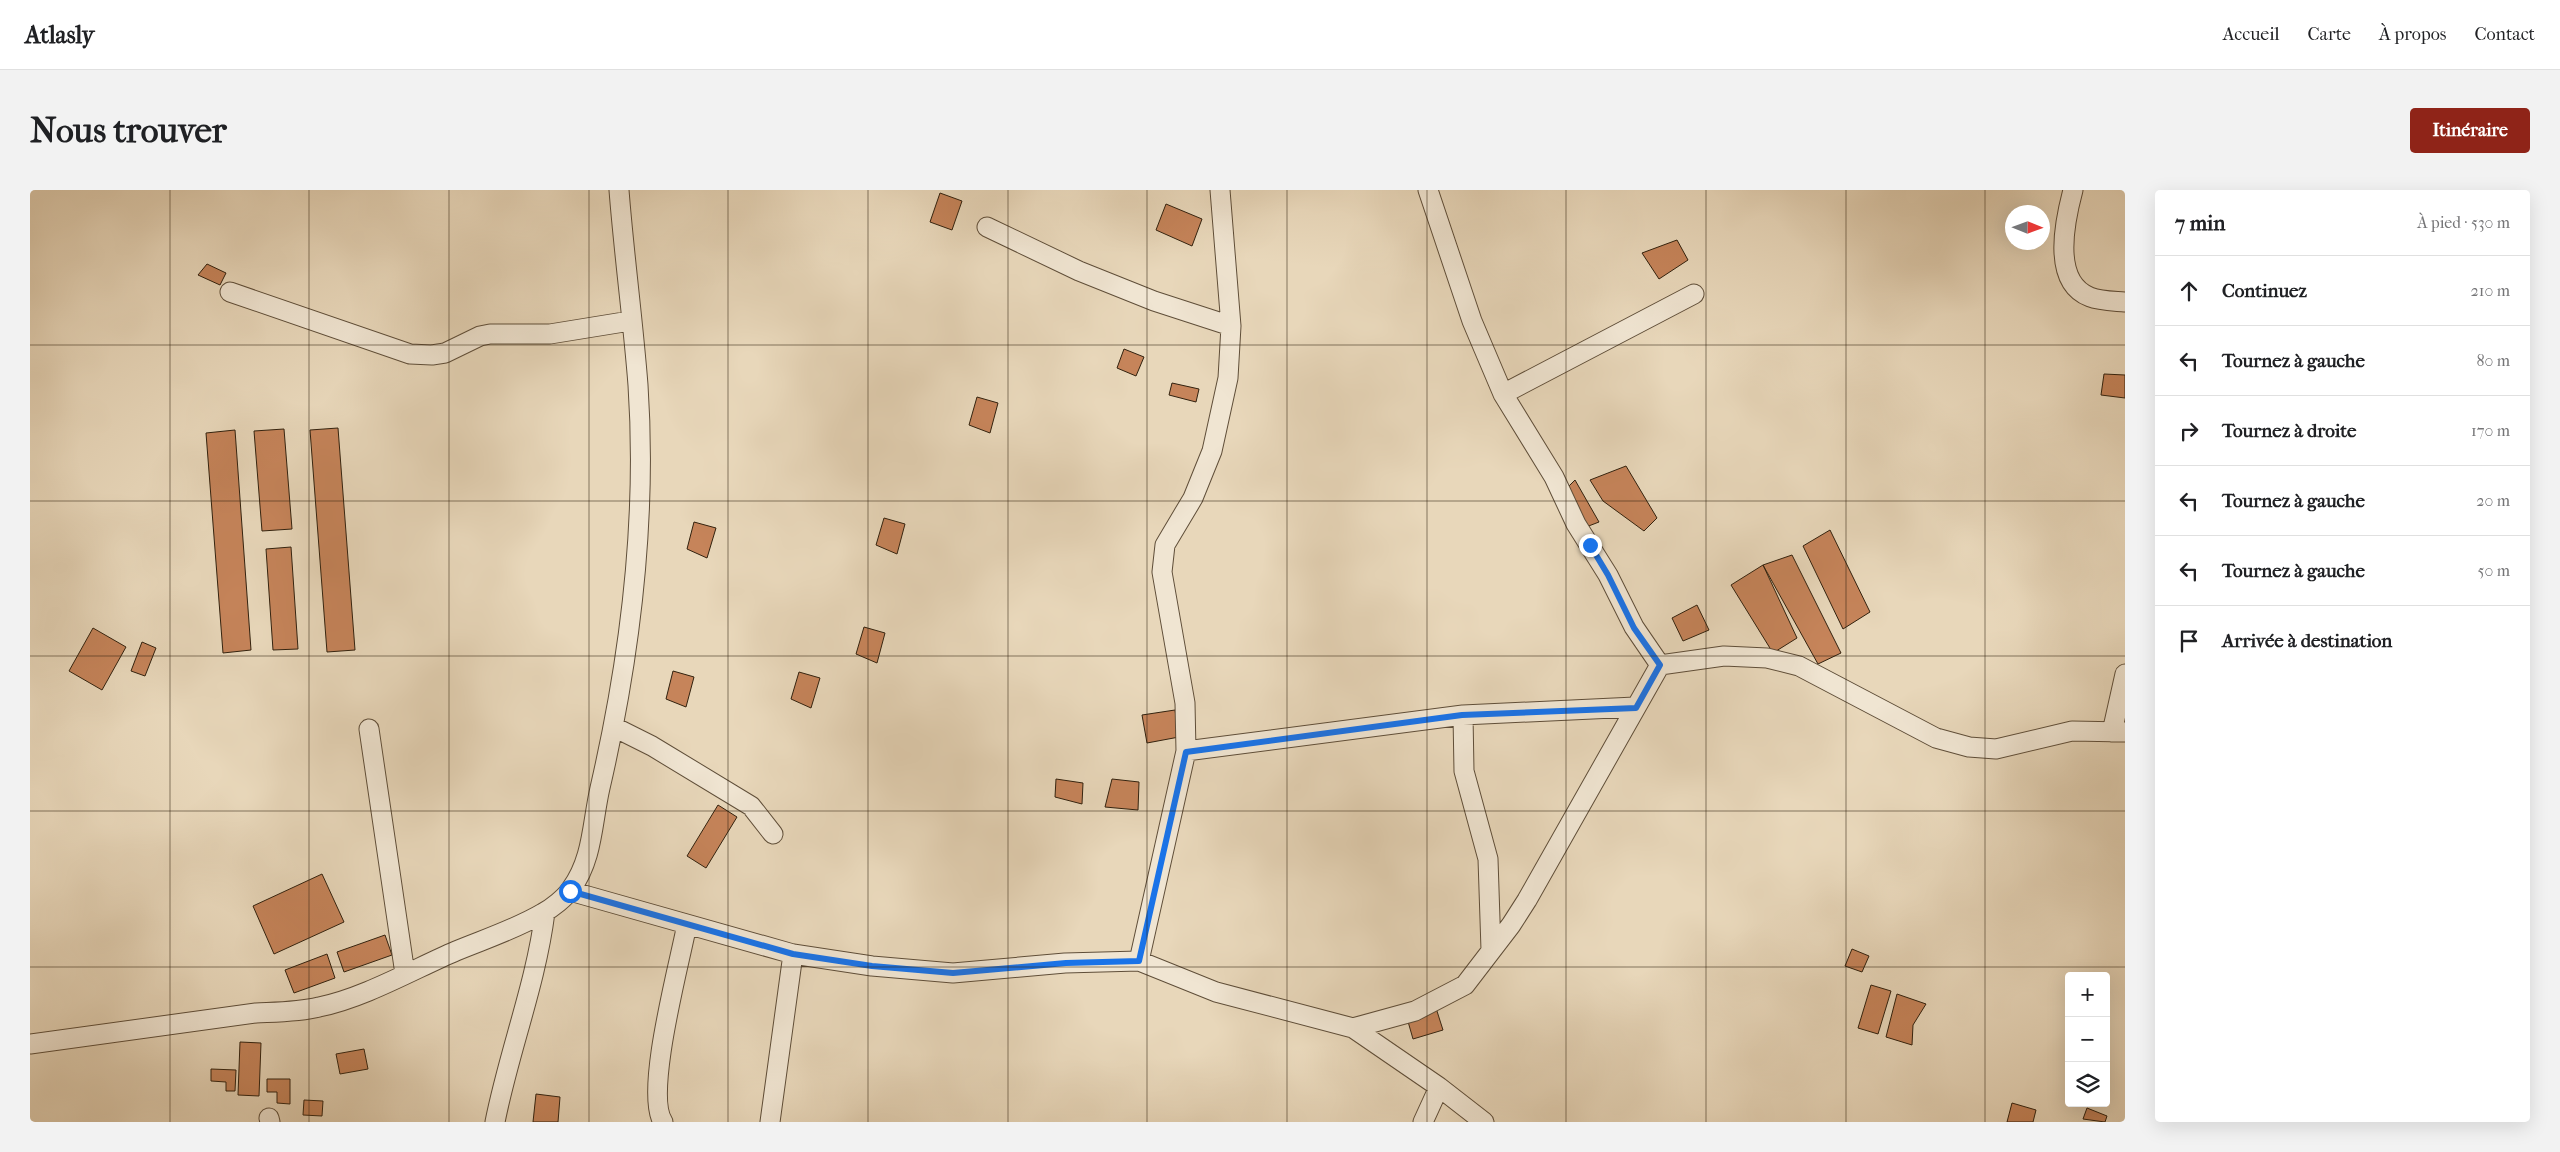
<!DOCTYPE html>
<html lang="fr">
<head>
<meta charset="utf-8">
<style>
  body { margin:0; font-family:"IM FELL French Canon",serif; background:#f2f2f2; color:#202124 }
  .controls { position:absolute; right:15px; bottom:15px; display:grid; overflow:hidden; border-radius:5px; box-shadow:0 5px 20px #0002 }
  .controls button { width:45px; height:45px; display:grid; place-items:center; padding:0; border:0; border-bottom:1px solid #e0e0e0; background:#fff; color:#202124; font:25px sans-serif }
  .compass { position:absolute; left:1975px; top:15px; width:45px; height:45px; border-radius:50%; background:#fff; box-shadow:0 5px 20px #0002; rotate:91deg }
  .stop { position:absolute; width:15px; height:15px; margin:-11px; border:4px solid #1a73e8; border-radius:50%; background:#fff }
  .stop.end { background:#1a73e8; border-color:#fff; box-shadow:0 1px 5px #0008 }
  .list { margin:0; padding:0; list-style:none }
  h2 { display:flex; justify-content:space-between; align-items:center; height:65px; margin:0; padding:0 20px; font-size:21px }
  h2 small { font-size:16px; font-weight:400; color:#757577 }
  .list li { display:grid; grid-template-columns:32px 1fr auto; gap:15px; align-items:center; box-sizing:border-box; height:70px; padding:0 20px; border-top:1px solid #e0e0e0 }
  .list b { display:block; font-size:19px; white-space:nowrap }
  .list em { font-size:16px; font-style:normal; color:#757577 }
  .icon { flex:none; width:28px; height:28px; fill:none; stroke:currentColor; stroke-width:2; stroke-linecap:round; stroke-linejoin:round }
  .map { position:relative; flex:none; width:2095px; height:932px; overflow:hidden; border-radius:5px }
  header { display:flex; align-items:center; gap:30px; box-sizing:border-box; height:70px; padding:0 25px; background:#fff; border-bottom:1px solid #e0e0e0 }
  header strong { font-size:24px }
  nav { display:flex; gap:28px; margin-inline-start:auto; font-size:18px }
  .intro { display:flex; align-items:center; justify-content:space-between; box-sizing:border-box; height:120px; padding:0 30px }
  h1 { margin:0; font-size:35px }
  .button { padding:12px 22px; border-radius:5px; background:#8f2418; color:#fff; font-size:18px; font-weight:700 }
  main { display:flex; gap:30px; padding:0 30px }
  aside { flex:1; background:#fff; border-radius:5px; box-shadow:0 5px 20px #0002 }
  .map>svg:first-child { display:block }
</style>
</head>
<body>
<header>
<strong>Atlasly</strong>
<nav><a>Accueil</a><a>Carte</a><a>À propos</a><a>Contact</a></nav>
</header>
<div class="intro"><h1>Nous trouver</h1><a class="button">Itinéraire</a></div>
<main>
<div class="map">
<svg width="2095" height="932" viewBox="0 0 2095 932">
  <rect width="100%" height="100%" fill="#e8d7ba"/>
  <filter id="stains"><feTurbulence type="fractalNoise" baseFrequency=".004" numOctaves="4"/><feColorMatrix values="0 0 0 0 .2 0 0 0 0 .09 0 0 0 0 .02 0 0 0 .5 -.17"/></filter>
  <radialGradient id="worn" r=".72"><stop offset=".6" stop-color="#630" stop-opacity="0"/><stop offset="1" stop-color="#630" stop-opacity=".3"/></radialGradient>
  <path fill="#c6845a" stroke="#31210e" d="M910 3 932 11 922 40 900 32Z
    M1136 14 1172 29 1162 56 1126 40Z
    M1647 50 1658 70 1629 89 1612 63Z
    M177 74 196 83 190 95 168 85Z
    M1094 159 1114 167 1106 186 1087 178Z
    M2074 184 2095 185V208L2071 205Z
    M1142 193 1169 199 1166 212 1139 205Z
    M947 207 968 213 960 243 939 235Z
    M308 238 325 460 297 462 280 240Z
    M254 239 262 339 232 341 224 241Z
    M205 240 221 460 193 463 176 243Z
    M1596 276 1627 328 1614 341 1573 311 1560 290Z
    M1545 290 1569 332 1556 337 1537 298Z
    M854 328 875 334 867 364 846 355Z
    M664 332 686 338 677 368 657 359Z
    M1800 340 1840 422 1813 439 1773 356Z
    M261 357 268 459 243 460 236 359Z
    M1762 365 1811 463 1788 474 1733 375Z
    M1733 375 1767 448 1743 463 1701 395Z
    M1667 415 1679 440 1653 451 1642 428Z
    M834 437 855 443 847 473 826 464Z
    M63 438 96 457 72 500 39 481Z
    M112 452 126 458 115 486 101 481Z
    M643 481 664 487 656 517 636 509Z
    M769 482 790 488 781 518 761 509Z
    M1145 520 1149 547 1117 553 1112 525Z
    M1026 589 1053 593 1052 614 1025 607Z
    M1082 589 1109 592 1108 620 1075 617Z
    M688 615 707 627 676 678 657 666Z
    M292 684 314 732 244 764 223 716Z
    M355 745 362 765 314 782 307 762Z
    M1822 759 1839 766 1832 782 1815 776Z
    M297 764 305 788 264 803 255 780Z
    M1841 795 1861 801 1848 844 1828 838Z
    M1867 804 1896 814 1883 835 1882 855 1856 847Z
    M1406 818 1413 840 1383 849 1377 828Z
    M210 852 231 853 229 906 208 905Z
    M334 859 338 879 310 884 306 864Z
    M181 879 206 880 205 901H196V892L181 891Z
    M237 889H260V914L247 913V902H237Z
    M506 904 530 907 528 932H503Z
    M274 910 293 911 292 926 273 925Z
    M1982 913 2006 920 2003 932H1977Z
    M2057 918 2077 926 2075 932 2053 929Z"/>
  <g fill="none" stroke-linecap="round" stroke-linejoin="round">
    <g stroke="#5f4e39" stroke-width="21">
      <path id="minor" d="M1398 0 1442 131 1473 204 1524 287 1546 334 1578 385 1604 437 1630 475
        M2043 0C2035 30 2021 92 2060 107 2070 111 2084 111 2095 112
        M957 37 1049 81 1124 111 1201 136
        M200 102 380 164 402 165 415 163 450 146 460 144H520L600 131
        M1473 204 1664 104
        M1433 525 1434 581 1458 669 1461 760
        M584 537 622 556 721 616 743 644
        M339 539 375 784
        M2082 542 2095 484
        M1156 561 1433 525 1605 517
        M540 701 763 764 842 776 923 783 1035 773 1109 771 1186 802 1323 838 1385 821 1435 795 1481 735 1497 710 1630 475 1694 466 1737 468 1769 476 1906 548 1939 557 1966 559 2042 541 2095 542
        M1109 771 1156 561 1155 513 1132 382 1135 355 1163 308 1182 261 1198 188 1201 136 1190 0
        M1323 838 1409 897 1454 932
        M0 854 226 823C247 822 269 822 289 817 334 808 384 779 426 761 455 749 486 739 513 723 522 718 535 708 541 699 563 669 562 633 570 598 600 468 617 329 608 195 603 130 594 65 589 0
        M239 928 240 932
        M465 932C479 861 506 794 515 722
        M633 932C614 903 650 772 657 734
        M740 932 763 764
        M1393 932 1409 897"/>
    </g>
    <use href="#minor" stroke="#f0e5d2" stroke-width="19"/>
  </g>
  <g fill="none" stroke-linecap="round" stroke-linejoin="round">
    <path stroke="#1a73e8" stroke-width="6" d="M540 701 763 764 842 776 923 783 1036 773 1109 771 1156 562 1432 525 1606 518 1630 475 1604 438 1578 385 1560 355"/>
  </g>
  <path fill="none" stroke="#31210e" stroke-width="1" stroke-opacity="0.55" d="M140 0V932M279 0V932M419 0V932M559 0V932M698 0V932M838 0V932M978 0V932M1117 0V932M1257 0V932M1397 0V932M1536 0V932M1676 0V932M1816 0V932M1955 0V932M0 155H2095M0 311H2095M0 466H2095M0 621H2095M0 777H2095"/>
  <rect width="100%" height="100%" filter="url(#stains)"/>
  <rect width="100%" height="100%" fill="url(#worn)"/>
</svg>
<div class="controls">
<button>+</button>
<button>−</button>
<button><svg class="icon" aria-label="layers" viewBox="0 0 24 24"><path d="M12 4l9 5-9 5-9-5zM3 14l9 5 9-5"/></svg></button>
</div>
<svg class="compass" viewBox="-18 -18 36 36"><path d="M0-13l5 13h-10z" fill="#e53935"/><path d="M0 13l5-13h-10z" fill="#757577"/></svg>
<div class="stop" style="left:540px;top:701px"></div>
<div class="stop end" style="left:1560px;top:355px"></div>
</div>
<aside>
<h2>7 min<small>À pied · 530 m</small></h2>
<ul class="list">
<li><svg class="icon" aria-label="ahead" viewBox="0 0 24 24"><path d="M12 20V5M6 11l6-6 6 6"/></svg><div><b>Continuez</b></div><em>210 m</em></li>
<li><svg class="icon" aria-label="left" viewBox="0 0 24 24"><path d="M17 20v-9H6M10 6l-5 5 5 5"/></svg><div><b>Tournez à gauche</b></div><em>80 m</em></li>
<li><svg class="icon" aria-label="right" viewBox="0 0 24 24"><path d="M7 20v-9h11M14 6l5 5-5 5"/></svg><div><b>Tournez à droite</b></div><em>170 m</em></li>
<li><svg class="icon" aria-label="left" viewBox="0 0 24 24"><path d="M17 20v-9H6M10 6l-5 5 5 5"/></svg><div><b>Tournez à gauche</b></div><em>20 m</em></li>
<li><svg class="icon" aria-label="left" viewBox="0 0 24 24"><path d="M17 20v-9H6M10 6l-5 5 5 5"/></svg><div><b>Tournez à gauche</b></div><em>50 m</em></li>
<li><svg class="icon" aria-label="arrive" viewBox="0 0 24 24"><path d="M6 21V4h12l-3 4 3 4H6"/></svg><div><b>Arrivée à destination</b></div></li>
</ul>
</aside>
</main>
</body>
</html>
